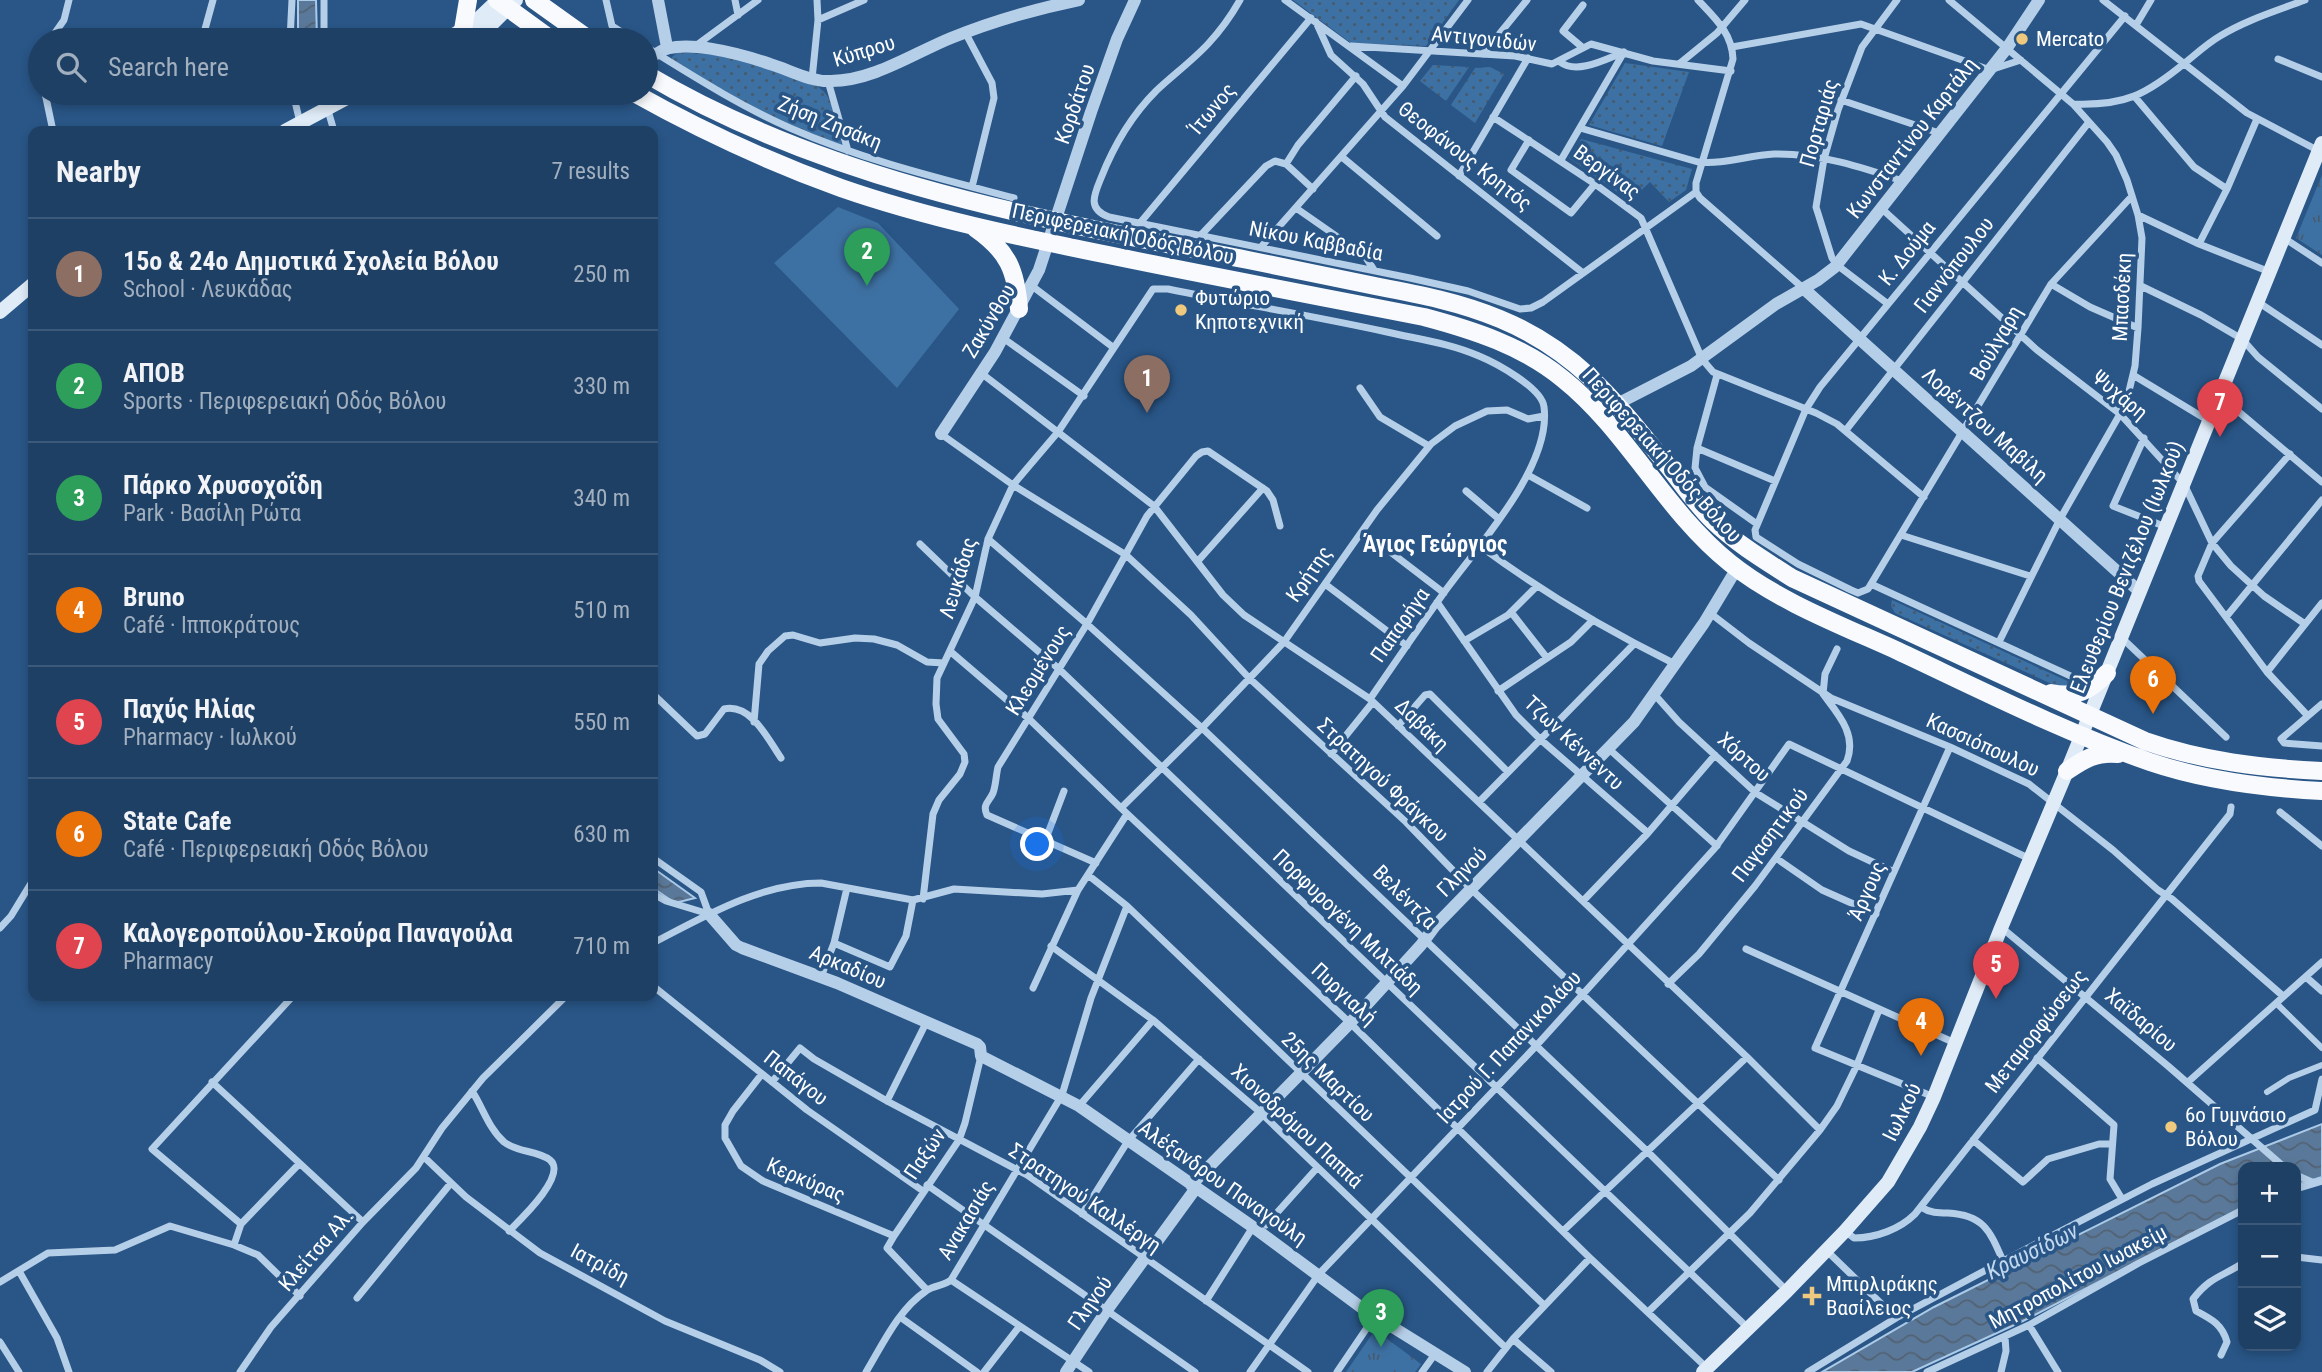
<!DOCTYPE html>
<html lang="en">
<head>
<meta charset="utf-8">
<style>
  body { margin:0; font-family:"Roboto Condensed",sans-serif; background:#2c4b6e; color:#f1f3f6 }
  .controls { position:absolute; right:21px; bottom:21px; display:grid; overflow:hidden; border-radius:14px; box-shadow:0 4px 10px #0003 }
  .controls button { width:63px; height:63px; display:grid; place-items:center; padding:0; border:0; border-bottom:2px solid #3c5979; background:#1f4065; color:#f1f3f6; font:35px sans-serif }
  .you { position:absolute; left:1038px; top:845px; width:24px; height:24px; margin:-18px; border:5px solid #fff; border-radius:50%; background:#1a73e8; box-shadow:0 0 0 10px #1a73e833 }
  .badge { display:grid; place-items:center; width:46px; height:46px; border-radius:50%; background:#efc97d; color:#fff; font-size:23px; font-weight:700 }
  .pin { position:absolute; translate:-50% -58px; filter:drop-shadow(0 2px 4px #0008) }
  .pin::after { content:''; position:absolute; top:37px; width:24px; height:21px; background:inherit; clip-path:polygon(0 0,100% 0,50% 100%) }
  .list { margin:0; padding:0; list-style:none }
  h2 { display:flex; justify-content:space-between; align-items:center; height:91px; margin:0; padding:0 28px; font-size:30px }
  h2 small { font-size:23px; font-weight:400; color:#a1afbf }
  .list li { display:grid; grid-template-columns:46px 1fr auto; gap:21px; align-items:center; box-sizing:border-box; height:112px; padding:0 28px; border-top:2px solid #3c5979 }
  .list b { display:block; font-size:26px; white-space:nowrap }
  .list p { margin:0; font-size:23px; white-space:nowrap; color:#a1afbf }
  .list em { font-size:23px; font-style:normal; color:#a1afbf }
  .icon { flex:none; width:38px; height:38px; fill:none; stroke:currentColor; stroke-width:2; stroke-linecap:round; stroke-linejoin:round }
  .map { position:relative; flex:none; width:2322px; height:1372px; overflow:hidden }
  .search { position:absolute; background:#1f4065; box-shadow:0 4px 10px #0003; left:28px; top:28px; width:630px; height:77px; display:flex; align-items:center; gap:18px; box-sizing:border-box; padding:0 24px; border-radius:38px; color:#a1afbf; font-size:26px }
  .panel { position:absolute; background:#1f4065; box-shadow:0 4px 10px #0003; left:28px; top:126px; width:630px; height:875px; border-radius:14px }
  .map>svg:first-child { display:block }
</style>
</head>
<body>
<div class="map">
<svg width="2322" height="1372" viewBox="0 0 2322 1372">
  <defs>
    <pattern id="grass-dots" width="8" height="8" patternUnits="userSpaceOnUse" patternTransform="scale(1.75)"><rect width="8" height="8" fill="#3e71a3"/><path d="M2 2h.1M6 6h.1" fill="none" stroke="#465b6f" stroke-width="1.8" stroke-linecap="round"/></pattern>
    <pattern id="park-tufts" width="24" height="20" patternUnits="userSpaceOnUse" patternTransform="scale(1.75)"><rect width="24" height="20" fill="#3e71a3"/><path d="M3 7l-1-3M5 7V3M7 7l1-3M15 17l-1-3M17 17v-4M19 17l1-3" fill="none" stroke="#465b6f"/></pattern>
    <pattern id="water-waves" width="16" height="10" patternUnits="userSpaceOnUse" patternTransform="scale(1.75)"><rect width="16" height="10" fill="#5a799a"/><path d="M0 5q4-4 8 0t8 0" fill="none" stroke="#536273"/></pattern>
  </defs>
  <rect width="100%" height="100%" fill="#295687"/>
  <path fill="url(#grass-dots)" d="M1293 0H1459L1426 46 1351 43Z
    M677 53C711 51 796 68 822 90 835 101 838 129 842 145 782 123 725 95 672 59V57Z
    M1625 63 1689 72 1662 146 1589 125Z
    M1433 65 1469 67 1446 101 1420 81Z
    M1490 67 1504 74 1475 123 1451 105 1475 68Z
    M1581 139 1692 169 1686 190 1669 202 1650 182 1630 201 1569 158Z
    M1892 600 2076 685 2075 688 2052 684 1895 613 1891 606Z"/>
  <path fill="url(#park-tufts)" d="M2322 175V255L2296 238Z
    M1375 1330 1421 1364 1415 1372H1346Z"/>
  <path fill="#3e71a3" d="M838 207 878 223 959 309 897 388 774 263Z"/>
  <path fill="url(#water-waves)" stroke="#abcae8" stroke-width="2" d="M298 0H316L317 40H298Z
    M653 868 695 898 675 903 653 888Z
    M2322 1124V1177L2296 1185V1167H2243V1207L2023 1321 1912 1372H1822L1934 1307 2220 1164Z"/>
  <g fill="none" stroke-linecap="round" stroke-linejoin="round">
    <path stroke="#b6cfe8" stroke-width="6" d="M2276 1003 2322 1048
      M2267 1092 2289 1078 2322 1065"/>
    <path stroke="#b6cfe8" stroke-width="7" d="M606 0 612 26 634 40
      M735 0 738 15
      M1240 0C1231 16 1220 31 1208 44 1192 61 1173 75 1156 91 1131 116 1114 145 1101 178 1094 195 1087 209 1109 217L1410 278 1468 291 1520 309 1531 308 1543 302 1696 192
      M1285 0 1403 86
      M1698 0C1715 18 1732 33 1733 59L1696 183V192L1700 198 1803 288
      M1949 0 2073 104 2107 142 2116 155 2127 180 2138 215 2142 238 2138 328 2135 366 2129 391 2120 414 2060 519 1999 642
      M2103 0 2247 113 2319 151
      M2125 16 1820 387 1806 409 1755 530 1756 537 1798 564 1851 590 1858 593 1868 589 2051 284 2132 196
      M818 20 864 0
      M1316 22 1331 55 1363 84 1385 117 1583 273
      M2136 25 2151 0
      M965 32 992 83 994 98 972 187
      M50 40 64 20 69 0
      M202 40 213 0
      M290 40 292 0
      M324 40V0
      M1351 46 1515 56 1552 64 1591 44 1653 61 1731 71
      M646 47C693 76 740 106 790 128 863 160 938 178 1014 198
      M694 47 758 0
      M1582 47 1563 31 1583 5
      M1732 47 1861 24 1990 70 2021 60
      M1483 54 1527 0
      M2278 59 2322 77
      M1560 62C1577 75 1606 59 1624 52
      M1679 64 1717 33 1745 0
      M812 79 818 20 817 0
      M828 81 848 151
      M45 93 53 131
      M293 93 302 131
      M326 93 327 107 334 131
      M2135 97 2194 167 2227 189
      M1841 100 1939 133
      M2073 104C2125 106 2146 95 2186 62 2197 53 2208 43 2220 36 2246 20 2276 11 2305 0
      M1493 117 1595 184 1641 218 1702 359 1713 372 1816 413 1837 424 1924 497
      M1580 128 1698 162C1723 165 1749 155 1774 154 1818 153 1862 167 1902 181
      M1529 140 1511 170 1571 213 1595 184
      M1342 157 1437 236
      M1561 160 1624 52
      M1286 164 1313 189
      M1459 176 1528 58
      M1296 208 1365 256 1374 270
      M1881 208 2037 350 2120 414 2184 484 2212 543 2231 566 2264 596 2305 624
      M2138 215 2199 244 2270 272
      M1140 223 1311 18
      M1200 236 1266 166 1275 161 1286 164 1298 145 1356 76
      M2284 238 2322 263
      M2199 244 2227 189 2257 119
      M1261 247 1403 86 1468 0
      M2051 284 2090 307 2138 328
      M1032 286 1114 348
      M2141 286 2201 315 2242 339 2258 357 2322 409
      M2258 302 2322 345
      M1888 304 1837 265 1832 258 1816 207 1824 159 1838 110 1862 47 1897 0
      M1003 338 1084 396
      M981 373 1154 506 1223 595 1244 615 1370 699 1747 1057 1820 1130
      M1717 375 1697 448 1775 481
      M2133 375 2209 421
      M1360 388 1380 417 1429 446
      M2220 396 2322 482
      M1846 430 2089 122
      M941 434 1013 485 1126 555 1191 615 1249 678 1406 822 1472 890 1779 1180
      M2144 438 2113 506 2166 527
      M1697 448 1695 468 1705 487 1757 524
      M2290 454 2212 543 2198 576 2199 581 2267 672 2308 716
      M1528 475 1587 508
      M1466 491 1499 519
      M1363 531 1444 593
      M1901 535 2030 576
      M988 539 1087 624 1202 728 1647 1151 1787 1291
      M920 544 975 597 1059 669 1748 1328
      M1480 546C1542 592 1606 630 1675 664
      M1198 561 1263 488
      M1325 584 1407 646
      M1871 584 2090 685
      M1437 602 1516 715 1541 740 1648 833
      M1511 612 1547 658
      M1710 613 1749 643 1831 698 1950 747 2029 784 2113 850 2158 890 2172 899 2283 996
      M2226 617 2322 500
      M2122 638 2226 737
      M1464 641 1508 615 1536 587
      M951 652 1028 718 1121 808 1350 1023 1590 1258 1707 1368
      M2267 672 2322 603
      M1498 691 1571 642 1593 620
      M653 694 697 736 705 734 724 709C751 703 768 739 781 758
      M1655 695 1679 722 1756 793 1849 851 1894 872
      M2322 704 2281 739 2284 743 2322 746
      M754 722 759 664 768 651 785 636 793 635 820 643 855 638 874 639 897 645 927 662 944 663
      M1398 726 1425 695 1430 694 1508 772
      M1609 749 1717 846
      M1331 754 1373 702
      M1479 802 1634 644
      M1121 808 1202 728 1284 642 1377 510 1431 444 1455 426 1487 411 1507 410 1528 419 1544 416
      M2280 812 2322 846
      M1045 841 1064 791
      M653 858 701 892 709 914 666 901 653 894
      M1776 858 1822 890 1876 914
      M1096 863 987 815C982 804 989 802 993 793 996 785 996 775 998 767L1087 624 1147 516 1196 456 1202 452 1208 451 1267 491 1273 500 1280 526
      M1088 875 1127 906 1544 1305
      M923 899 933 814 939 800 960 774 965 762 964 754 938 719 936 704 937 678 975 597 988 539 1013 485 1058 432 1153 289H1168C1241 304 1314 316 1387 332 1417 339 1450 343 1479 356 1496 363 1542 388 1544 407 1552 467 1476 548 1443 594 1418 629 1394 664 1370 699
      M1583 901 1648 833 1715 755
      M0 928 11 916 33 880
      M2002 928 2168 1066 2284 1167
      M653 943C705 916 761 883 821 883L913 900 954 889 1042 894 1078 890
      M834 943 890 967 906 936 913 900
      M1051 946 1153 1020 1260 1112 1506 1348
      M1746 949 1955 1043
      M821 977 834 943 847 888
      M2306 977 2322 991
      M1668 984 1699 954 1755 886 1847 761C1857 734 1838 714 1823 694L1825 674 1837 649
      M653 986 807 1110 923 1191
      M1033 988 1078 890 1127 814
      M2037 1058 2114 1125 2110 1179 2122 1199
      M762 1074 733 1111 725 1125V1138L741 1166 763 1181 894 1236 887 1248 927 1290
      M212 1082 363 1222
      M772 1082 800 1048 814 1059 887 1101 1027 1175 1308 1372
      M2188 1082 2322 962
      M472 1091C483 1108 489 1129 504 1142 518 1153 537 1150 550 1160 568 1175 520 1220 509 1231
      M1934 1097 1815 1048 1950 747
      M887 1101 926 1023
      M1079 1106 1153 1020
      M1973 1140 2023 1182 2048 1159 2099 1144H2112
      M424 1157 466 1197 540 1253 665 1321 760 1360 780 1372
      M2296 1175 2314 1183
      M927 1185 1195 1372
      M2296 1189 2322 1181
      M1921 1207C1930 1213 1938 1213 1948 1213 1984 1215 1990 1231 2003 1261
      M1082 1214 1128 1141 1199 1059
      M241 1224 152 1149 293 996
      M1266 1225 1317 1168
      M1563 1231 1747 1057
      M1845 1231 1854 1238C1876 1238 1900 1229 1915 1214L2230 814 2231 807
      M894 1236 959 1140 965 1123 981 1056
      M234 1245 241 1224 299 1164
      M1827 1251 1896 1318
      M2296 1257 2322 1260
      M19 1271 57 1338 69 1372
      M951 1280 1089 1372
      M0 1282 48 1253 115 1250 170 1226 234 1245 258 1255 300 1296
      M357 1298 451 1183
      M1206 1301 1253 1227
      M1648 1312 1750 1213 1820 1130 1837 1106 1856 1067 1879 1010
      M900 1317 977 1372
      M2029 1325 2058 1372
      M1513 1339 1551 1372
      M0 1342 19 1372
      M2221 1355 2227 1342C2222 1324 2211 1319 2196 1311L2193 1299C2211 1276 2222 1277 2243 1263
      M240 1372 271 1327 363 1222 416 1168 442 1128 483 1078 566 996
      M866 1372C883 1344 898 1310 926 1291 934 1285 944 1286 951 1280L1062 1095 1091 998 1127 906
      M984 1372 1019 1327
      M1250 1372 1319 1274 1536 1046 1715 848 1789 744 2030 859
      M1337 1372 1375 1316
      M1422 1372 1435 1354
      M1487 1372 1513 1339 1590 1258
      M1808 1372 1896 1318 2003 1261 2152 1184 2315 1110 2322 1079
      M1927 1372 2029 1325 2139 1263 2243 1210
      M2001 1372 2006 1351 2005 1337"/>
    <path stroke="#b6cfe8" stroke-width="12" d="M658 0 667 47
      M656 54C679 36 744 55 770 64 790 70 810 82 831 81 873 81 914 53 951 38 993 21 1035 9 1079 0
      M1803 288 2140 592
      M1617 404 1691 366 1776 304 1818 280 1835 267 2007 48 2039 0
      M941 434 995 352 1039 270 1091 112 1117 39 1135 0
      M709 914 736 945 742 948 837 983 977 1044 980 1047 981 1056 1079 1106 1253 1227 1362 1308 1465 1372
      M1191 1185 1350 1023 1421 945 1435 926 1634 722 1704 623 1737 568
      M1066 1372 1107 1310 1196 1188"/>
    <path stroke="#dfebf7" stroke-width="14" d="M446 40 477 20 498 0
      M469 40 493 23 516 0
      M285 131 356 93
      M0 312 33 284
      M1703 1372 1787 1291 1845 1231 1888 1182 1920 1127 1934 1097 2001 928 2067 771 2322 143"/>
    <path stroke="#f8fafe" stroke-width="18" d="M497 0 552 40
      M534 0 590 40
      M463 30 468 0
      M646 74C830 183 1041 219 1248 260 1290 269 1333 277 1375 286 1417 294 1460 302 1500 319 1580 352 1619 406 1672 471 1685 488 1698 506 1713 521 1737 544 1764 560 1792 578L2145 741C2202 761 2261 768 2322 771
      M634 93C700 130 769 162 841 188 930 219 1025 238 1118 257 1220 278 1322 297 1424 317 1473 330 1523 346 1563 379 1627 430 1664 510 1730 563 1777 601 1843 626 1898 651 1981 690 2064 732 2150 762 2206 781 2264 788 2322 791
      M975 228C1008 251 1016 270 1019 309
      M2051 693C2076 698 2090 691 2107 673
      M2067 771C2084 759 2096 752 2118 754"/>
  </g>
  <g fill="#efc97d" stroke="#295687" stroke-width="2.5">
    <circle cx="2022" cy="39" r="7"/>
    <circle cx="1181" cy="310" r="7"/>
    <circle cx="2171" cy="1127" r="7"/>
    <path d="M1808.5 1285.5h7v7h7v7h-7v7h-7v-7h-7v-7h7z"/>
  </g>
  <g text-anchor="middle" stroke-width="7" stroke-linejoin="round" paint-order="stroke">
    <g font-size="21" fill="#fff" stroke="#295687">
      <text transform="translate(1484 39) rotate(6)" y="7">Αντιγονιδών</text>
      <text transform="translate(864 51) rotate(-17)" y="7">Κύπρου</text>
      <text transform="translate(1075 104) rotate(-71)" y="7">Κορδάτου</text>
      <text transform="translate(1212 109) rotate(-50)" y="7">Ίτωνος</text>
      <text transform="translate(830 123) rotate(22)" y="7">Ζήση Ζησάκη</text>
      <text transform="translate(1819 123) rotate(-74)" y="7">Πορταριάς</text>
      <text transform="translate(1912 138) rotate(-52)" y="7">Κωνσταντίνου Καρτάλη</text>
      <text transform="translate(1465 156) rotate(38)" y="7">Θεοφάνους Κρητός</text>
      <text transform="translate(1607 172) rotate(36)" y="7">Βεργίνας</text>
      <text transform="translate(1123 234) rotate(12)" y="7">Περιφερειακή Οδός Βόλου</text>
      <text transform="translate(1316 241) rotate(11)" y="7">Νίκου Καββαδία</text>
      <text transform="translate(1907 253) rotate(-51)" y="7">Κ. Δούμα</text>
      <text transform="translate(1954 265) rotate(-52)" y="7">Γιαννόπουλου</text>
      <text transform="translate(2122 297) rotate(-87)" y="7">Μπασδέκη</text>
      <text transform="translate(989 321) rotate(-59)" y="7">Ζακύνθου</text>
      <text transform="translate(1996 343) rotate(-60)" y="7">Βούλγαρη</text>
      <text transform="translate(2120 395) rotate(40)" y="7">Ψυχάρη</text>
      <text transform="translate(1985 425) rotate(42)" y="7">Λορέντζου Μαβίλη</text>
      <text transform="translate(1662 455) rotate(48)" y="7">Περιφερειακή Οδός Βόλου</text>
      <text transform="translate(2127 567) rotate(-68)" y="7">Ελευθερίου Βενιζέλου (Ιωλκού)</text>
      <text transform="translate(1309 574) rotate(-55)" y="7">Κρήτης</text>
      <text transform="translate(958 578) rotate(-73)" y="7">Λευκάδας</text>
      <text transform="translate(1400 625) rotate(-55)" y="7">Παπαρήγα</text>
      <text transform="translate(1038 670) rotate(-58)" y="7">Κλεομένους</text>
      <text transform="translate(1422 725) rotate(44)" y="7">Δαβάκη</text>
      <text transform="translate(1574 743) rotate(43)" y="7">Τζων Κέννεντυ</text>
      <text transform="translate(1983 745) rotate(25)" y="7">Κασσιόπουλου</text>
      <text transform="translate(1744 757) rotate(42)" y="7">Χόρτου</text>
      <text transform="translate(1383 780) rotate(43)" y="7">Στρατηγού Φράγκου</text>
      <text transform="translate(1770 835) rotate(-53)" y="7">Παγασητικού</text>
      <text transform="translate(1462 872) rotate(-45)" y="7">Γληνού</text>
      <text transform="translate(1867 891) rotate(-66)" y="7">Άργους</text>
      <text transform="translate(1405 897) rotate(45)" y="7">Βελέντζα</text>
      <text transform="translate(1348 922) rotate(44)" y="7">Πορφυρογένη Μιλτιάδη</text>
      <text transform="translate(848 967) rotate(23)" y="7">Αρκαδίου</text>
      <text transform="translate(1344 994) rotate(43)" y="7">Πυργιαλή</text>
      <text transform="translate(2141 1020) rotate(40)" y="7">Χαϊδαρίου</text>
      <text transform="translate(2036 1031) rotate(-52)" y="7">Μεταμορφώσεως</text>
      <text transform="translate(1509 1047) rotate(-47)" y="7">Ιατρού Γ. Παπανικολάου</text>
      <text transform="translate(1328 1077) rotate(44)" y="7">25ης Μαρτίου</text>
      <text transform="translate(796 1078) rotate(38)" y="7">Παπάγου</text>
      <text transform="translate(1902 1112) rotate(-64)" y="7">Ιωλκού</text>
      <text transform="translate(1297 1126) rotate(43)" y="7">Χιονοδρόμου Παππά</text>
      <text transform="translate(925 1154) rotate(-56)" y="7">Παξών</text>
      <text transform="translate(806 1180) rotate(23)" y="7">Κερκύρας</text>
      <text transform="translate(1223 1183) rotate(35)" y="7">Αλέξανδρου Παναγούλη</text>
      <text transform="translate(1085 1198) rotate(34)" y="7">Στρατηγού Καλλέργη</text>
      <text transform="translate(966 1220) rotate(-59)" y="7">Ανακασιάς</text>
      <text transform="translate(316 1250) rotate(-49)" y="7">Κλείτσα Αλ.</text>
      <text transform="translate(600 1264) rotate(28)" y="7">Ιατρίδη</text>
      <text transform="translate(2078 1277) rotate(-28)" y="7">Μητροπολίτου Ιωακείμ</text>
      <text transform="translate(1090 1303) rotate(-55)" y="7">Γληνού</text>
    </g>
    <g font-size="21" fill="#fff" stroke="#295687" text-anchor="start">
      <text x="2036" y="46">Mercato</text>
      <text x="1195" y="305">Φυτώριο<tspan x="1195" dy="24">Κηποτεχνική</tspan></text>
      <text x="2185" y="1122">6ο Γυμνάσιο<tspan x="2185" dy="24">Βόλου</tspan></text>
      <text x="1826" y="1291">Μπιρλιράκης<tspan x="1826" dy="24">Βασίλειος</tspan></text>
    </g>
    <g font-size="23" font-weight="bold" fill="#fff" stroke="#295687">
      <text x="1435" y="552">Άγιος Γεώργιος</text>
    </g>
    <g font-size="23" font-style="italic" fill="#c1d8ef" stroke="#295687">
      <text transform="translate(2032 1251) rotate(-26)" y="8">Κραυσίδων</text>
    </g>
  </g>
</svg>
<div class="controls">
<button>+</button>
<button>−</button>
<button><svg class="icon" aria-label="layers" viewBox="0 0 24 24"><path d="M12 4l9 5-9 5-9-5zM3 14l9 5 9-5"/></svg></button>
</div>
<div class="you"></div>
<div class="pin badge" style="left:1147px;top:413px;background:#8d6e63">1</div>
<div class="pin badge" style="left:867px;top:286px;background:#2e9e5b">2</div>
<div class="pin badge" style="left:1381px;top:1347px;background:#2e9e5b">3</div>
<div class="pin badge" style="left:1921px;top:1056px;background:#e8710a">4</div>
<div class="pin badge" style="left:1996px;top:999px;background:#e0444e">5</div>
<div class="pin badge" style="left:2153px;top:714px;background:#e8710a">6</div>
<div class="pin badge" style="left:2220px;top:437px;background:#e0444e">7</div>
<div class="search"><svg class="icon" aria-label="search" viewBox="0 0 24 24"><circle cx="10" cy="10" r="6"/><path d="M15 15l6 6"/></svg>Search here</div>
<section class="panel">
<h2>Nearby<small>7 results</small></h2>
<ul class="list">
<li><span class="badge" style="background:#8d6e63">1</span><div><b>15ο &amp; 24ο Δημοτικά Σχολεία Βόλου</b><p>School · Λευκάδας</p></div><em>250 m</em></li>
<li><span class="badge" style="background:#2e9e5b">2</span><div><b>ΑΠΟΒ</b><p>Sports · Περιφερειακή Οδός Βόλου</p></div><em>330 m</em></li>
<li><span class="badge" style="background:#2e9e5b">3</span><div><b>Πάρκο Χρυσοχοΐδη</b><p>Park · Βασίλη Ρώτα</p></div><em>340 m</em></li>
<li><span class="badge" style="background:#e8710a">4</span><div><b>Bruno</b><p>Café · Ιπποκράτους</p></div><em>510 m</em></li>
<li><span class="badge" style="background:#e0444e">5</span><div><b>Παχύς Ηλίας</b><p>Pharmacy · Ιωλκού</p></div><em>550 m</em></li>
<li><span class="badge" style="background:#e8710a">6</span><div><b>State Cafe</b><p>Café · Περιφερειακή Οδός Βόλου</p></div><em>630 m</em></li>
<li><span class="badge" style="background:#e0444e">7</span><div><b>Καλογεροπούλου-Σκούρα Παναγούλα</b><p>Pharmacy</p></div><em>710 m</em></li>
</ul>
</section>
</div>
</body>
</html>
